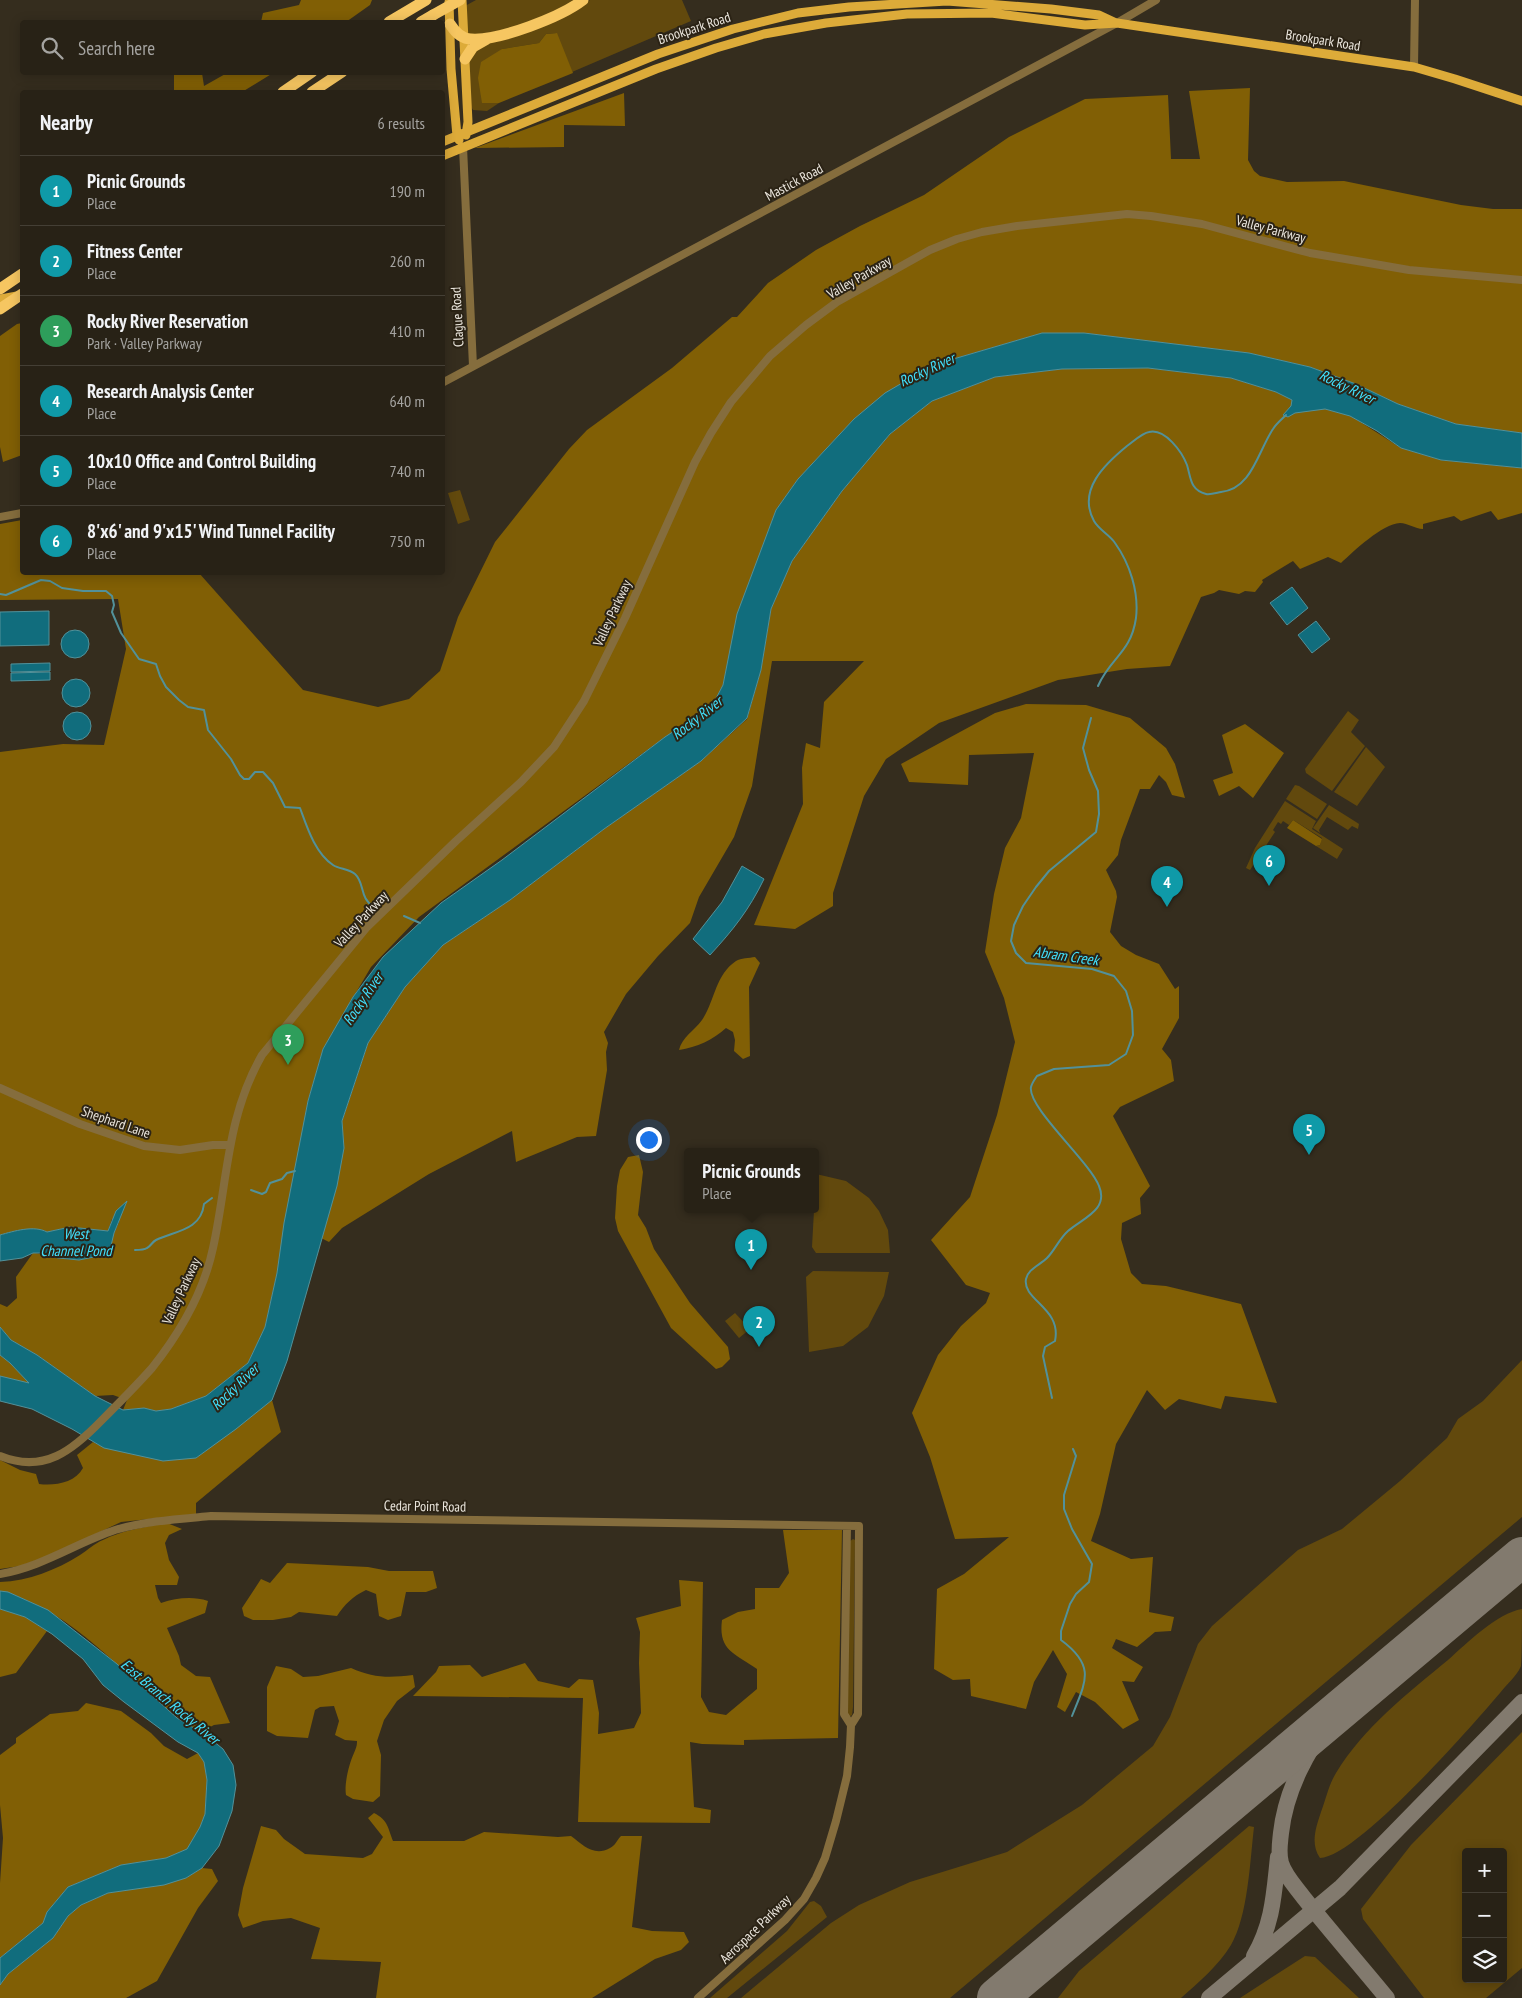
<!DOCTYPE html>
<html lang="en">
<head>
<meta charset="utf-8">
<style>
  body { margin:0; font-family:"PT Sans Narrow",sans-serif; background:#302a1f; color:#f1f3f6 }
  .controls { position:absolute; right:15px; bottom:15px; display:grid; overflow:hidden; border-radius:5px; box-shadow:0 2px 12px #0003 }
  .controls button { width:45px; height:45px; display:grid; place-items:center; padding:0; border:0; border-bottom:1px solid #443f35; background:#282216; color:#f1f3f6; font:25px sans-serif }
  .you { position:absolute; left:648px; top:1139px; width:18px; height:18px; margin:-12px; border:4px solid #fff; border-radius:50%; background:#1a73e8; box-shadow:0 0 0 8px #1a73e833 }
  .badge { display:grid; place-items:center; width:32px; height:32px; border-radius:50%; background:#1a73e8; color:#fff; font-size:16px; font-weight:700 }
  .pin { position:absolute; translate:-50% -41px; filter:drop-shadow(0 1px 2px #0008) }
  .pin::after { content:''; position:absolute; top:26px; width:18px; height:15px; background:inherit; clip-path:polygon(0 0,100% 0,50% 100%) }
  .popup { position:absolute; left:684px; top:1148px; width:135px; height:65px; box-sizing:border-box; display:grid; place-content:center; border-radius:5px; background:#282216; filter:drop-shadow(0 1px 4px #0005); font-size:16px; white-space:nowrap; color:#a5a4a1 }
  .popup b { font-size:19px; color:#f1f3f6 }
  .popup::after { content:''; position:absolute; left:50%; top:100%; margin-left:-10px; border:10px solid transparent; border-top-color:#282216 }
  .list { margin:0; padding:0; list-style:none }
  h2 { display:flex; justify-content:space-between; align-items:center; height:65px; margin:0; padding:0 20px; font-size:21px }
  h2 small { font-size:16px; font-weight:400; color:#a5a4a1 }
  .list li { display:grid; grid-template-columns:32px 1fr auto; gap:15px; align-items:center; box-sizing:border-box; height:70px; padding:0 20px; border-top:1px solid #443f35 }
  .list b { display:block; font-size:19px; white-space:nowrap }
  .list p { margin:0; font-size:16px; white-space:nowrap; color:#a5a4a1 }
  .list em { font-size:16px; font-style:normal; color:#a5a4a1 }
  .icon { flex:none; width:28px; height:28px; fill:none; stroke:currentColor; stroke-width:2; stroke-linecap:round; stroke-linejoin:round }
  .map { position:relative; flex:none; width:1522px; height:1998px; overflow:hidden }
  .search { position:absolute; background:#282216; box-shadow:0 2px 12px #0003; left:20px; top:20px; width:425px; height:55px; display:flex; align-items:center; gap:12px; box-sizing:border-box; padding:0 18px; border-radius:5px; color:#a5a4a1; font-size:19px }
  .panel { position:absolute; background:#282216; box-shadow:0 2px 12px #0003; left:20px; top:90px; width:425px; height:485px; border-radius:5px }
  .map>svg:first-child { display:block }
</style>
</head>
<body>
<div class="map">
<svg width="1522" height="1998" viewBox="0 0 1522 1998">
  <rect width="100%" height="100%" fill="#352d1e"/>
  <path fill="#62490d" fill-rule="evenodd" d="M476 0H575C553 16 494 37 467 34L465 6Z
    M590 0H682L691 21 572 72 556 33 546 34 539 43 502 49 482 103H499L487 111 473 110 470 105 469 58 477 47 569 14Z
    M460 490 470 520 458 524 448 493Z
    M1348 711 1359 720 1351 732 1365 746 1332 791 1306 773 1305 769Z
    M1366 747 1385 767 1357 806 1334 792Z
    M1295 785 1299 786 1327 804 1317 819 1286 799Z
    M1285 801 1316 821 1312 829 1343 849 1337 859 1316 846 1320 845 1322 838 1293 820 1289 825 1283 821 1281 824 1278 822 1273 830 1275 832 1250 870 1246 868 1255 848Z
    M1329 805 1356 822 1359 824 1358 829 1352 826 1348 830 1327 817 1319 830 1320 833 1313 828Z
    M816 1174 846 1181 869 1198 879 1211 888 1230 890 1253H816L812 1247Z
    M813 1271 889 1272 884 1296 868 1327 843 1346 809 1352 806 1277Z
    M735 1313 750 1329 739 1338 725 1321Z
    M1522 1360V1517L950 1998H741L831 1923 859 1905 910 1882 1007 1852 1082 1805 1153 1746 1170 1717 1198 1644 1212 1626 1298 1550 1342 1529 1400 1481 1447 1438 1458 1419 1483 1401Z
    M853 1539 855 1540 853 1707 852 1715 849 1717 847 1715 849 1542Z
    M1522 1609C1522 1620 1522 1659 1521 1666 1517 1676 1506 1685 1500 1693 1473 1725 1357 1857 1320 1858 1310 1844 1316 1827 1321 1812 1326 1799 1329 1784 1336 1773 1364 1727 1407 1694 1448 1660 1467 1643 1497 1613 1522 1609Z
    M1522 1732V1968L1486 1998H1424L1363 1919 1361 1909 1411 1845ZM1466 1852H1503V1979H1466Z
    M1249 1826 1254 1827C1250 1861 1248 1916 1231 1945 1218 1966 1199 1982 1181 1998H1058L1079 1971Z
    M814 1901 821 1906 827 1917 727 1998H710L787 1931 810 1902Z
    M1305 1956 1315 1957 1359 1998H1240Z"/>
  <path fill="#815f05" d="M301 0H372L370 5 346 22H261L263 13 299 5Z
    M557 33 573 73 499 103H482L478 78 481 62 502 49 539 43 546 34Z
    M174 73H202L204 86 227 73H273L242 92H174Z
    M1250 88 1248 160 1254 171 1260 176 1287 182 1344 181 1461 205 1493 209H1522V433L1456 424 1398 404 1356 384 1310 367 1249 353 1084 333H1042L933 365 885 394 854 419 798 479 776 510 738 614 723 685 712 706 665 737 419 917 371 967 323 1049 308 1101 277 1273 265 1327 248 1363 206 1396 171 1409 156 1411 144 1408 123 1410 127 1400 113 1395 95 1396 37 1355 11 1340 0 1327V1304L7 1307 17 1298 16 1277 33 1253C42 1253 47 1257 56 1258 73 1261 88 1259 104 1255L119 1222 112 1219 108 1231 70 1227 47 1232C34 1225 14 1232 0 1235V752L63 744 104 745 126 649 118 599 0 600V524L22 520V572L199 573 303 690 378 707 409 699 440 671 458 617 495 542 569 449 587 430 672 368 732 317H737L768 283 816 250 860 226 924 195 1009 137 1085 99 1168 95 1171 159H1200L1189 91Z
    M624 93 625 126 564 125V147L475 148Z
    M22 323V455L3 462 0 447V336L17 324Z
    M1148 368 1231 378 1276 392 1292 400 1351 416 1401 448 1441 460 1522 468V513L1498 520 1491 511 1461 521 1454 516 1423 524V529C1415 529 1408 523 1400 523 1382 524 1354 551 1341 563L1328 557 1300 569 1293 561 1262 580 1263 582 1255 592 1245 591 1239 594 1219 590 1214 593 1201 597 1170 666 1127 669 1058 680 939 723 886 759 864 796 833 893V906L795 929 754 925 803 804 802 768 806 743 820 748 824 702 864 661H772L752 786 734 837 699 897 690 923 658 956 626 994 604 1032 608 1043 606 1052 607 1070 596 1136 577 1137 516 1162 512 1131 429 1174 342 1228 329 1242 321 1238 344 1148 342 1121 368 1043 405 987 443 945 510 900 604 829 701 761 747 719 761 670 771 609 792 561 842 491 890 434 932 401 995 377 1062 369Z
    M1026 704 1086 705 1130 718 1166 748 1175 764 1185 798 1172 795 1166 782 1159 775 1150 789H1140L1121 840 1118 855 1106 870 1116 891 1117 897 1110 932 1121 946 1136 955 1159 964 1175 989 1179 986V1018L1162 1049 1171 1060 1174 1081 1120 1107 1113 1116 1150 1186 1140 1198 1141 1214 1122 1223 1121 1239 1131 1273 1142 1284 1166 1286 1241 1304 1277 1403 1225 1396 1221 1409 1179 1399 1165 1410 1147 1390 1116 1444 1100 1514 1091 1541 1131 1559 1153 1557 1149 1612 1174 1617 1171 1631 1155 1632 1137 1647 1116 1639 1112 1648 1143 1667 1134 1682 1122 1681 1139 1720 1123 1729 1095 1702 1076 1692 1065 1712 1057 1707 1067 1674 1053 1650 1034 1682 1026 1709 971 1696 970 1679 953 1680 934 1669 937 1589 964 1574 1009 1537 955 1539 930 1457 912 1413 938 1355 961 1326 986 1303 990 1293 966 1285 931 1240 970 1197 997 1115 1015 1042 1004 998 985 952 994 894 1005 848 1021 818 1034 753 969 755 968 785 909 782 901 764 995 713Z
    M1245 724 1284 753 1253 798 1239 786 1219 796 1213 780 1233 773 1222 735Z
    M1293 820 1322 839 1320 845 1316 846 1287 828Z
    M755 957 760 963 749 987 750 1056 743 1059 734 1051 735 1040 733 1032 726 1028C713 1040 697 1047 679 1050 682 1037 694 1031 702 1020 715 1001 715 975 736 961 741 958 749 958 755 957Z
    M639 1155 643 1172 638 1215 646 1228 654 1249 690 1303 728 1347 730 1359 722 1367 716 1369 671 1328 618 1231 615 1218 617 1186 620 1170 628 1157Z
    M0 1355 10 1363 30 1384 0 1376Z
    M272 1400 281 1432 196 1503V1514L121 1522 49 1556 20 1566 0 1569V1460L20 1470 36 1474 39 1484C54 1486 75 1483 83 1468L77 1455 93 1442 101 1446 196 1458Z
    M167 1523 182 1529 169 1535 165 1543 169 1560 179 1577 177 1585H155L158 1598 161 1603C177 1598 192 1596 208 1601L205 1613 167 1628 179 1656 181 1665 196 1676 210 1677 230 1723 214 1725 200 1732C139 1695 96 1631 28 1601 19 1597 10 1592 0 1591V1582C29 1581 56 1570 80 1555 88 1550 95 1543 103 1540 123 1530 145 1527 167 1523Z
    M783 1530H842L838 1738 744 1740V1745L702 1744 690 1742 694 1807 711 1810 710 1823 578 1822 583 1698 413 1696 436 1672 439 1666 470 1665 482 1677 525 1663 538 1681 569 1688 579 1679 593 1680 599 1713 598 1734 634 1728 641 1713 639 1663 640 1632 636 1618 681 1606 679 1580 703 1582 701 1697 709 1712 726 1715 757 1689V1669C735 1653 718 1651 722 1620L738 1612 755 1609V1588H779L789 1573Z
    M287 1563 368 1567 389 1571H433L437 1588 426 1592H406L401 1616 388 1620 379 1616 376 1594 366 1590C353 1596 344 1605 337 1616L299 1612 291 1617 273 1620H253L244 1616 242 1608 261 1579 270 1583Z
    M0 1609 25 1617 47 1631 16 1673 0 1677Z
    M276 1666 291 1669 303 1677 318 1676 351 1668C373 1678 389 1678 413 1675L415 1687 397 1701 384 1720 377 1741 381 1755 380 1796 373 1802 353 1799 346 1795C344 1784 349 1764 354 1753 356 1748 357 1746 357 1741L345 1740 335 1735 339 1721 334 1706 320 1707 315 1710 308 1738 277 1736 267 1731V1687Z
    M86 1703 121 1711 151 1733 164 1746 187 1759 198 1753 204 1762 207 1780 205 1814 200 1827 187 1850 166 1858 121 1865 68 1887 47 1912 43 1923 0 1958V1883L3 1838 0 1805V1755L16 1743V1738L50 1714 78 1711Z
    M374 1813C388 1820 388 1828 393 1841H464L484 1832 558 1837 571 1836C583 1845 594 1857 610 1848 615 1846 617 1840 621 1836H642L632 1927 652 1931 684 1932 689 1942 681 1950 655 1959 592 1998H376L381 1962 311 1959 320 1928 291 1918 263 1921 243 1928 238 1915 243 1888 261 1826 276 1830 284 1839 305 1854 363 1858 372 1854 383 1837 368 1818Z
    M202 1868 212 1869 218 1881 198 1908 157 1981 126 1998H0V1985L8 1974 53 1938 68 1916 81 1905 108 1893 186 1878Z"/>
  <path fill="#116d7d" stroke="#52919a" d="M1042 333H1084L1249 353 1310 367 1356 384 1398 404 1456 424 1522 433V468L1441 460 1401 448 1377 431 1350 416 1325 409 1295 413 1288 417 1283 415 1291 406 1292 400 1276 392 1231 378 1148 368 1062 369 995 377 932 401 890 434 842 491 792 561 771 609 761 670 747 718 701 761 604 829 510 900 443 945 405 987 368 1043 342 1121 344 1148 337 1186 287 1361 272 1400 236 1429 196 1458 163 1461 104 1448 72 1429 32 1409 0 1401V1376L29 1383 10 1363 0 1355V1327L11 1340 37 1355 95 1396 123 1410 144 1408 156 1411 171 1409 206 1396 248 1363 265 1327 277 1273 284 1223 308 1101 323 1049 353 997 383 957 441 903 502 860 665 737 712 706 723 685 737 614 776 510 798 479 854 419 885 393 933 365Z
    M1292 587 1308 608 1287 625 1270 603Z
    M49 611V645L0 646V612Z
    M1316 621 1330 639 1312 653 1298 635Z
    M61 644a14 14 0 1 1 28 0a14 14 0 1 1-28 0Z
    M50 663V671L11 672V664Z
    M50 672V680L11 681V673Z
    M62 693a14 14 0 1 1 28 0a14 14 0 1 1-28 0Z
    M63 726a14 14 0 1 1 28 0a14 14 0 1 1-28 0Z
    M742 866 764 879C749 910 733 930 710 955L693 939 722 902Z
    M127 1201 114 1233 110 1250 104 1255 79 1260 58 1258 42 1253H33L22 1258 0 1261V1235C14 1231 34 1225 47 1232L70 1227 108 1231 116 1211Z
    M0 1591 8 1592 48 1610 117 1664 177 1718 207 1736 223 1749 233 1765 236 1785 232 1811 219 1846 202 1868 186 1878 164 1885 108 1893 81 1905 68 1916 53 1938 8 1974 0 1985V1958L43 1923 47 1912 68 1887 121 1865 166 1858 187 1849 200 1827 205 1814 207 1780 204 1762 198 1753 178 1742 124 1702 103 1685 83 1659 52 1634 25 1617 0 1609Z"/>
  <g fill="none" stroke-linecap="round" stroke-linejoin="round">
    <path stroke="#52919a" stroke-width="2" d="M0 594 6 595 41 580 50 581 62 588 83 591H106L112 596 114 605 112 612 121 633 139 659 156 664 160 676 166 687 179 700 188 707 204 710 208 730 231 759 240 775 244 779H249L255 772H263L273 783 285 807 300 808C307 827 315 853 333 865 339 869 349 869 355 874 365 883 359 898 374 907
      M1098 686C1110 658 1131 653 1136 618 1139 592 1130 564 1115 543 1110 535 1099 530 1094 521 1077 490 1105 464 1127 446 1133 442 1142 433 1149 432 1165 428 1182 452 1187 465 1191 478 1190 490 1206 494 1210 495 1216 493 1221 492 1252 489 1258 451 1273 429 1276 424 1282 419 1286 415
      M404 916 420 923
      M251 1190 262 1194 266 1192 270 1183 282 1179 287 1173 295 1171
      M135 1250C139 1250 144 1250 147 1248 151 1246 152 1242 156 1240 174 1231 201 1231 204 1204L212 1198
      M1052 1398 1043 1356 1045 1347 1055 1341C1062 1308 1022 1300 1026 1279 1028 1269 1040 1265 1047 1258 1055 1250 1059 1239 1068 1231 1083 1218 1109 1210 1099 1186 1090 1162 1027 1107 1031 1087 1032 1083 1035 1079 1037 1076L1054 1069 1109 1065 1126 1054 1133 1035 1132 1011 1126 991 1114 976 1092 969 1026 963 1016 953 1011 941 1014 925 1023 906 1036 887 1049 871 1096 832 1099 814 1098 791 1089 770 1083 748 1091 718
      M1072 1716C1086 1681 1096 1666 1061 1640V1631L1070 1604 1076 1594 1089 1582 1092 1564 1072 1529 1064 1509V1495L1076 1456 1073 1449"/>
    <path stroke="#827a6e" stroke-width="16" d="M1333 1715C1308 1751 1286 1788 1281 1833 1280 1843 1278 1853 1281 1863 1285 1876 1296 1887 1304 1898 1331 1932 1360 1965 1387 1998
      M1254 1956C1273 1924 1274 1893 1278 1857
      M1016 1998 1042 1960
      M1209 1998 1340 1888 1522 1702"/>
    <path stroke="#827a6e" stroke-width="40" d="M997 1998 1522 1557"/>
    <path stroke="#856d3d" stroke-width="8" d="M1414 67 1415 0
      M463 147 473 366
      M442 383 1117 23 1156 0
      M0 517 22 513
      M0 1088 80 1124 144 1146 180 1150 213 1145H229
      M0 1456C44 1474 73 1450 102 1420 119 1403 136 1386 152 1368 179 1334 204 1291 213 1248 228 1180 226 1118 262 1055L367 927 456 841 521 782 554 747 584 701 625 618 695 462 711 433 731 402 770 356 806 325 837 302 930 250 957 239 982 232 1017 226 1127 214 1151 216 1202 224 1310 253 1363 262 1409 270 1522 280
      M0 1574C42 1567 76 1543 115 1530 146 1521 179 1519 211 1516L859 1526 858 1714 851 1725
      M698 1998 785 1920 804 1899 816 1878 825 1858 836 1821 847 1776 850 1747 851 1725 844 1714 847 1526"/>
    <path stroke="#ddab39" stroke-width="9" d="M462 0 468 122 466 135
      M449 2 451 69 457 136 459 140
      M442 142 658 54 733 29 798 13 849 7 947 1 1051 9 1099 15 1114 22
      M442 156 656 69 716 48 764 34 826 23 907 14 991 13 1085 25 1117 23 1414 67 1455 79 1522 101
      M0 299 17 296"/>
    <path stroke="#f6c661" stroke-width="11" d="M389 22 426 0
      M421 22 433 15
      M450 24C455 32 461 39 471 39 499 41 561 17 583 0
      M465 59 473 47 487 39
      M283 92 312 72
      M312 92 342 72"/>
    <path stroke="#f6c661" stroke-width="11" d="M433 15 460 0
      M0 289 22 274
      M0 309 22 294"/>
  </g>
  <g text-anchor="middle" stroke-width="4" stroke-linejoin="round" paint-order="stroke">
    <g font-size="14" fill="#ebe6dd" stroke="#2b2315">
      <text transform="translate(694 28) rotate(-18)" y="5">Brookpark Road</text>
      <text transform="translate(1323 40) rotate(9)" y="5">Brookpark Road</text>
      <text transform="translate(794 182) rotate(-28)" y="5">Mastick Road</text>
      <text transform="translate(1271 229) rotate(15)" y="5">Valley Parkway</text>
      <text transform="translate(859 277) rotate(-30)" y="5">Valley Parkway</text>
      <text transform="translate(457 317) rotate(-93)" y="5">Clague Road</text>
      <text transform="translate(612 613) rotate(-65)" y="5">Valley Parkway</text>
      <text transform="translate(361 919) rotate(-47)" y="5">Valley Parkway</text>
      <text transform="translate(116 1122) rotate(19)" y="5">Shephard Lane</text>
      <text transform="translate(181 1291) rotate(-65)" y="5">Valley Parkway</text>
      <text transform="translate(425 1506) rotate(1)" y="5">Cedar Point Road</text>
      <text transform="translate(755 1929) rotate(-44)" y="5">Aerospace Parkway</text>
    </g>
    <g font-size="15" font-style="italic" fill="#41e0fd" stroke="#2b2315">
      <text transform="translate(927 370) rotate(-25)" y="5">Rocky River</text>
      <text transform="translate(1347 387) rotate(26)" y="5">Rocky River</text>
      <text transform="translate(697 718) rotate(-38)" y="5">Rocky River</text>
      <text transform="translate(1066 956) rotate(8)" y="5">Abram Creek</text>
      <text transform="translate(363 999) rotate(-56)" y="5">Rocky River</text>
      <text x="76" y="1239">West<tspan x="76" dy="17">Channel Pond</tspan></text>
      <text transform="translate(235 1387) rotate(-44)" y="5">Rocky River</text>
      <text transform="translate(170 1702) rotate(40)" y="5">East Branch Rocky River</text>
    </g>
  </g>
</svg>
<div class="controls">
<button>+</button>
<button>−</button>
<button><svg class="icon" aria-label="layers" viewBox="0 0 24 24"><path d="M12 4l9 5-9 5-9-5zM3 14l9 5 9-5"/></svg></button>
</div>
<div class="you"></div>
<div class="pin badge" style="left:751px;top:1270px;background:#0f9aa8">1</div>
<div class="popup"><b>Picnic Grounds</b>Place</div>
<div class="pin badge" style="left:759px;top:1347px;background:#0f9aa8">2</div>
<div class="pin badge" style="left:288px;top:1065px;background:#2e9e5b">3</div>
<div class="pin badge" style="left:1167px;top:907px;background:#0f9aa8">4</div>
<div class="pin badge" style="left:1309px;top:1155px;background:#0f9aa8">5</div>
<div class="pin badge" style="left:1269px;top:886px;background:#0f9aa8">6</div>
<div class="search"><svg class="icon" aria-label="search" viewBox="0 0 24 24"><circle cx="10" cy="10" r="6"/><path d="M15 15l6 6"/></svg>Search here</div>
<section class="panel">
<h2>Nearby<small>6 results</small></h2>
<ul class="list">
<li><span class="badge" style="background:#0f9aa8">1</span><div><b>Picnic Grounds</b><p>Place</p></div><em>190 m</em></li>
<li><span class="badge" style="background:#0f9aa8">2</span><div><b>Fitness Center</b><p>Place</p></div><em>260 m</em></li>
<li><span class="badge" style="background:#2e9e5b">3</span><div><b>Rocky River Reservation</b><p>Park · Valley Parkway</p></div><em>410 m</em></li>
<li><span class="badge" style="background:#0f9aa8">4</span><div><b>Research Analysis Center</b><p>Place</p></div><em>640 m</em></li>
<li><span class="badge" style="background:#0f9aa8">5</span><div><b>10x10 Office and Control Building</b><p>Place</p></div><em>740 m</em></li>
<li><span class="badge" style="background:#0f9aa8">6</span><div><b>8'x6' and 9'x15' Wind Tunnel Facility</b><p>Place</p></div><em>750 m</em></li>
</ul>
</section>
</div>
</body>
</html>
